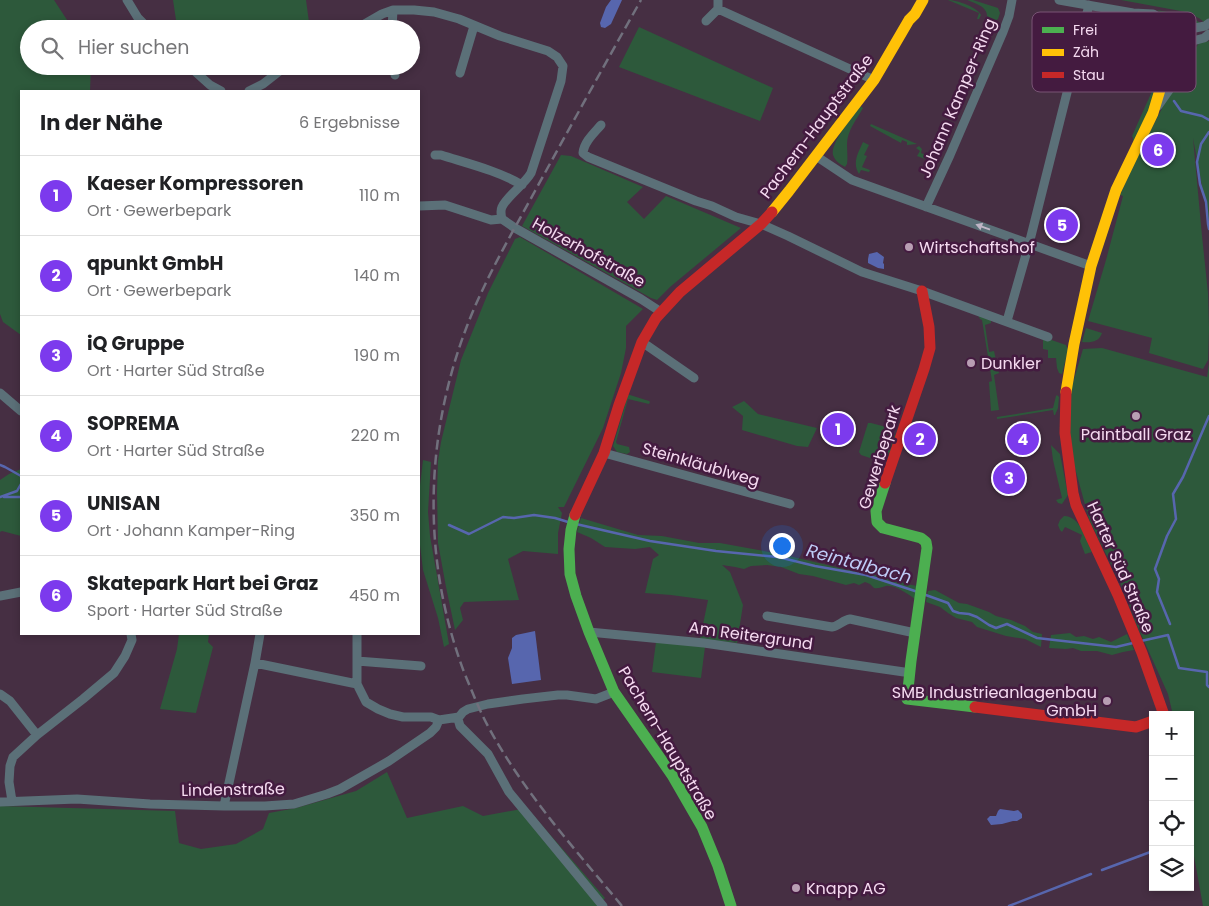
<!DOCTYPE html>
<html lang="de">
<head>
<meta charset="utf-8">
<style>
  body { margin:0; font-family:Poppins,sans-serif; background:#f6f6f6; color:#202124 }
  .controls { position:absolute; right:15px; bottom:15px; display:grid; overflow:hidden; border-radius:0px; box-shadow:0 2px 8px #0003 }
  .controls button { width:45px; height:45px; display:grid; place-items:center; padding:0; border:0; border-bottom:1px solid #e0e0e0; background:#fff; color:#202124; font:25px sans-serif }
  .you { position:absolute; left:781px; top:545px; width:18px; height:18px; margin:-12px; border:4px solid #fff; border-radius:50%; background:#1a73e8; box-shadow:0 0 0 8px #1a73e833 }
  .badge { display:grid; place-items:center; width:32px; height:32px; border-radius:50%; background:#7c3aed; color:#fff; font-size:16px; font-weight:700 }
  .pin { position:absolute; translate:-50% -50%; border:2px solid #fff; box-shadow:0 1px 5px #0006 }
  .list { margin:0; padding:0; list-style:none }
  h2 { display:flex; justify-content:space-between; align-items:center; height:65px; margin:0; padding:0 20px; font-size:21px }
  h2 small { font-size:16px; font-weight:400; color:#757577 }
  .list li { display:grid; grid-template-columns:32px 1fr auto; gap:15px; align-items:center; box-sizing:border-box; height:80px; padding:0 20px; border-top:1px solid #e0e0e0 }
  .list b { display:block; font-size:19px; white-space:nowrap }
  .list p { margin:0; font-size:16px; white-space:nowrap; color:#757577 }
  .list em { font-size:16px; font-style:normal; color:#757577 }
  .icon { flex:none; width:28px; height:28px; fill:none; stroke:currentColor; stroke-width:2; stroke-linecap:round; stroke-linejoin:round }
  .map { position:relative; flex:none; width:1209px; height:906px; overflow:hidden }
  .search { position:absolute; background:#fff; box-shadow:0 2px 8px #0003; left:20px; top:20px; width:400px; height:55px; display:flex; align-items:center; gap:12px; box-sizing:border-box; padding:0 18px; border-radius:28px; color:#757577; font-size:19px }
  .panel { position:absolute; background:#fff; box-shadow:0 2px 8px #0003; left:20px; top:90px; width:400px; height:545px; border-radius:0px }
  .map>svg:first-child { display:block }
</style>
</head>
<body>
<div class="map">
<svg width="1209" height="906" viewBox="0 0 1209 906">
  <rect width="100%" height="100%" fill="#462f43"/>
  <path fill="#2d593b" d="M0 0H54L73 29H29V66H91L90 91H21V335L3 322 0 314Z
    M173 0H306L309 22 291 29H181L176 20Z
    M948 0C957 0 977 7 981 15L979 19H977L979 13Z
    M967 0H973L998 8 1000 13 998 19 993 22 989 21C986 16 988 14 985 10 982 5 972 2 967 0Z
    M1121 0H1209V21L1206 24C1200 18 1194 15 1186 12Z
    M1157 10 1188 16 1193 18 1203 25H1191L1185 20 1177 17 1165 15Z
    M639 27 773 88 760 121 619 67Z
    M1209 41V224L1193 138 1202 236 1208 293 1209 329 1208 360 1203 369 1149 353 1152 338 1088 321 1106 260 1123 196 1120 195 1143 145 1186 62 1199 43Z
    M1142 58C1152 59 1158 61 1162 70L1156 97 1133 142V138L1132 136 1157 80C1157 70 1150 63 1140 66L1141 71 1140 73 1137 72 1135 66 1138 61Z
    M860 106 863 108C857 119 847 131 847 144 847 151 848 158 847 164L845 167C840 164 835 161 833 155 830 143 853 116 860 106Z
    M871 124 917 144 907 145V142L902 140 901 143 870 126Z
    M863 142 869 145 864 155 867 156 862 167 870 170 869 172 861 170 859 174C852 163 858 153 863 142Z
    M919 146 922 149 921 153 939 161 938 163 929 161V159L926 158 925 159 917 156 920 151 916 148Z
    M561 155 571 156 643 187 627 202 644 219 666 196 741 228 670 287 657 300 651 298 522 226Z
    M520 237 643 309 626 326V348L621 373 603 428 564 507H558L562 513 558 533V554L523 551 508 559 519 600 464 602 460 608 463 620 455 630 446 587 438 543 437 492 438 461 441 442 461 360 488 293 515 239Z
    M978 315 991 320V323L985 325 989 352 994 351 999 373 994 375 999 410 991 411 989 382 992 381 982 320 980 319Z
    M1086 328 1102 333C1099 342 1091 343 1082 342Z
    M1034 334 1066 345 1068 350 1062 374 1059 373 1057 368 1056 358H1048V350L1043 349V340Z
    M1102 348 1207 377 1209 364V906H1203L1190 834V715H1173L1168 694 1135 621 1125 593 1089 519 1070 450V393L1083 349Z
    M628 395H630L649 401 650 402 649 404 628 399 616 442 617 444 629 447 630 452 627 454 617 452 613 446Z
    M1057 395 1059 397 1058 408 1055 415H1054L1053 410 997 419V417L1053 408 1056 396Z
    M744 401 758 414 817 428 808 447 797 446 742 430 743 416 732 407Z
    M868 423H871L890 428 896 436 890 458 879 461 861 455 859 452Z
    M1051 445 1060 454 1068 495 1062 504 1058 503 1056 500 1062 498 1053 460Z
    M423 460 431 462 428 512 430 536 449 644 444 647 438 618 423 570 419 537V494Z
    M21 469V468V536L2 531 0 532V480L9 474Z
    M1064 516C1080 516 1086 539 1092 552L1085 554 1080 541 1082 535 1065 527 1062 532 1060 530 1058 525 1060 520Z
    M581 518 638 535 662 536 699 543H720L785 555 848 570 858 569 860 568 874 572 879 575 898 579 906 584 918 586 916 600C910 595 894 584 886 586 881 587 879 589 874 588L870 584 865 582 859 585 854 583 846 585 813 576 799 574 781 567 767 565 751 566 744 569 735 567 722 565 730 572 743 605 737 643 700 639 708 600 671 595 645 593 653 559 659 555 650 547 635 549 605 547 591 538 577 532Z
    M935 590 959 603 967 604 989 612 996 616 1011 620 1025 626 1033 632 1042 634 1041 647 1025 639 1006 636 977 627 972 622 956 618 948 613 940 607 926 602 928 591Z
    M1070 633 1076 637 1084 636 1093 639 1099 637 1111 642 1127 634 1134 650 1123 652 1112 655 1097 651H1081L1073 648 1066 649 1049 648 1051 635Z
    M179 634H209L208 642 213 647 196 713 160 709 177 649Z
    M656 642 705 647 701 678 652 672Z
    M387 772 407 818 463 806 483 816 527 808 605 898 598 906H0V806L175 811 179 843 201 849 236 844 263 829 269 813 296 808 356 791Z"/>
  <path fill="#5766ae" d="M611 0H622L611 24 605 28 601 27 600 23 606 7Z
    M877 252 884 257 883 263 884 264V269L878 268 868 263V259L869 254Z
    M535 631 541 680 512 684 508 658 512 648V638L516 635Z
    M1000 809 1014 811 1018 810 1022 814V818L1017 821H1013L1002 824 991 825 987 819 990 816H996L998 811Z"/>
  <g fill="none" stroke-linecap="round" stroke-linejoin="round">
    <path stroke="#5766ae" stroke-width="2.5" d="M1174 101 1181 111 1202 116 1209 120
      M1209 132 1201 144 1197 162 1200 184 1206 202 1208 224 1209 229
      M0 465 5 467 21 476
      M0 497 17 491 21 484
      M4 497H21
      M576 524 650 541 716 551 778 557 815 566 866 575 918 592
      M449 525 469 534 503 517 514 518 534 515 555 518 568 522
      M923 594 948 603 953 611 959 613 969 614 977 617 989 625 996 628 1007 624 1037 638 1116 647 1133 643
      M1170 624 1157 592 1159 579 1155 569 1167 536 1176 519 1173 494 1183 477 1209 416
      M1141 641 1168 635 1179 668 1207 672V685L1209 687
      M1102 870 1153 851
      M1009 906 1091 874"/>
    <path stroke="#5b7078" stroke-width="9" d="M127 0 138 18 149 29
      M718 0V9L874 80
      M1059 0 1133 13 1153 14 1167 22H1174L1181 26 1185 30 1188 36 1189 42 1187 49 1182 55 1173 61C1167 60 1161 59 1157 55 1150 48 1148 35 1156 28 1159 25 1164 24 1167 22
      M1133 13 1144 22 1153 32
      M706 21 718 9
      M356 29 382 14 393 10H414L434 12 459 19 500 36 548 51 557 57 563 66 561 81 531 173C524 185 507 196 502 207 500 211 501 215 502 219L515 228 641 299 661 312
      M392 29 393 10
      M1185 30 1205 26 1209 23
      M1189 42 1204 38 1209 34
      M189 66 210 85 221 91
      M394 66 395 75
      M460 73 474 26
      M249 91 263 84 286 66
      M1158 106 1172 86 1182 55
      M601 125C594 133 584 142 583 153L588 157 696 201 712 206 736 217 761 224 788 236 862 272 922 291 1048 337
      M435 155H441C466 163 499 171 522 185
      M816 156 852 180 1091 266
      M419 206 445 205 491 220 502 219
      M926 207 950 155 1003 32 1009 16 1012 0
      M1007 321 1029 244 1089 5
      M642 342 694 378
      M0 393 21 411
      M604 453 790 504
      M0 596 21 592
      M767 616 832 627C839 626 843 620 850 619L915 633
      M589 632 704 643 904 672H909
      M357 634V684L366 702 378 709 390 714 403 717H431L439 720 459 717 463 712 468 709 488 704 523 699 558 695H567L596 699 614 692
      M357 661 421 666
      M255 663 260 634
      M0 694 10 701 37 735
      M459 717 458 719 460 726 488 754 509 792 603 906
      M12 801 9 782 10 766 13 757 37 735 83 699 114 673 125 656 132 640 131 634
      M0 802 77 799 150 804 224 806H265L294 804 327 794 340 789 389 761 430 733 436 727 439 720
      M224 806 255 663 357 684"/>
    <path stroke="#4caf50" stroke-width="11" d="M885 483 876 511 877 522 883 528 921 538 926 542 927 548 911 661 907 699 975 707
      M575 515 571 530 569 549 570 574 576 596 589 632 614 692 672 775 702 827 718 866 731 906"/>
    <path stroke="#ffc107" stroke-width="11" d="M772 212 789 191 874 80 909 20 915 14 923 0
      M1066 392 1074 344 1091 266 1116 190 1153 113 1166 70 1164 59"/>
    <path stroke="#c62828" stroke-width="11" d="M1066 392 1065 433 1073 493 1076 505 1118 595 1142 653 1164 715
      M885 483 924 369 930 348 929 327 922 291
      M575 515 604 453 619 405 642 342 656 318 680 292 761 224 772 212
      M975 707 1136 727 1153 721"/>
    <path stroke="#71707d" stroke-width="2.5" stroke-dasharray="10 5" stroke-linecap="butt" d="M622 906C574 848 525 794 489 728 479 710 472 691 464 672 422 560 424 438 467 326 485 279 511 235 535 191 570 127 605 64 641 0"/>
  </g>
  <defs><path id="oneway-solid" d="M-6-.8H1V-3.2L6.5 0L1 3.2V.8H-6Z" transform="scale(1.25)"/></defs>
  <use fill="#bfb5c6" href="#oneway-solid" transform="translate(983 227) rotate(-160)"/>
  <g fill="#b89eb3" stroke="#441b40" stroke-width="2">
    <circle cx="909" cy="247" r="5"/>
    <circle cx="971" cy="363" r="5"/>
    <circle cx="1136" cy="416" r="5"/>
    <circle cx="1107" cy="701" r="5"/>
    <circle cx="796" cy="888" r="5"/>
  </g>
  <g text-anchor="middle" stroke-width="5" stroke-linejoin="round" paint-order="stroke">
    <g font-size="16" fill="#f5daf0" stroke="#441b40">
      <text transform="translate(957 98) rotate(-67)" y="6">Johann Kamper-Ring</text>
      <text transform="translate(816 126) rotate(-53)" y="6">Pachern-Hauptstraße</text>
      <text transform="translate(589 252) rotate(29)" y="6">Holzerhofstraße</text>
      <text transform="translate(879 457) rotate(-73)" y="6">Gewerbepark</text>
      <text transform="translate(701 464) rotate(16)" y="6">Steinkläublweg</text>
      <text transform="translate(1121 567) rotate(66)" y="6">Harter Süd Straße</text>
      <text transform="translate(751 635) rotate(8)" y="6">Am Reitergrund</text>
      <text transform="translate(668 743) rotate(59)" y="6">Pachern-Hauptstraße</text>
      <text transform="translate(233 789) rotate(-1)" y="6">Lindenstraße</text>
    </g>
    <g font-size="16" fill="#f5daf0" stroke="#441b40" text-anchor="start">
      <text x="919" y="253">Wirtschaftshof</text>
      <text x="981" y="369">Dunkler</text>
      <text x="1136" y="440" text-anchor="middle">Paintball Graz</text>
      <text x="1097" y="698" text-anchor="end">SMB Industrieanlagenbau<tspan x="1097" dy="18">GmbH</tspan></text>
      <text x="806" y="894">Knapp AG</text>
    </g>
    <g font-size="18" font-style="italic" fill="#becbf6" stroke="#441b40">
      <text transform="translate(859 564) rotate(15)" y="6">Reintalbach</text>
    </g>
  </g>
  <rect x="1032" y="12" width="164" height="80" rx="8" fill="#441b40" stroke="#795475" stroke-width="1"/>
  <rect x="1042" y="27" width="22" height="6" fill="#4caf50"/>
  <rect x="1042" y="49" width="22" height="7" fill="#ffc107"/>
  <rect x="1042" y="72" width="22" height="6" fill="#c62828"/>
  <g font-size="14" fill="#f5daf0">
    <text x="1073" y="35">Frei</text>
    <text x="1073" y="57">Zäh</text>
    <text x="1073" y="80">Stau</text>
  </g>
</svg>
<div class="controls">
<button>+</button>
<button>−</button>
<button><svg class="icon" aria-label="locate" viewBox="0 0 24 24"><circle cx="12" cy="12" r="6"/><path d="M12 2v4M12 18v4M2 12h4M18 12h4"/></svg></button>
<button><svg class="icon" aria-label="layers" viewBox="0 0 24 24"><path d="M12 4l9 5-9 5-9-5zM3 14l9 5 9-5"/></svg></button>
</div>
<div class="you"></div>
<div class="pin badge" style="left:838px;top:429px">1</div>
<div class="pin badge" style="left:920px;top:439px">2</div>
<div class="pin badge" style="left:1009px;top:478px">3</div>
<div class="pin badge" style="left:1023px;top:439px">4</div>
<div class="pin badge" style="left:1062px;top:225px">5</div>
<div class="pin badge" style="left:1158px;top:150px">6</div>
<div class="search"><svg class="icon" aria-label="search" viewBox="0 0 24 24"><circle cx="10" cy="10" r="6"/><path d="M15 15l6 6"/></svg>Hier suchen</div>
<section class="panel">
<h2>In der Nähe<small>6 Ergebnisse</small></h2>
<ul class="list">
<li><span class="badge">1</span><div><b>Kaeser Kompressoren</b><p>Ort · Gewerbepark</p></div><em>110 m</em></li>
<li><span class="badge">2</span><div><b>qpunkt GmbH</b><p>Ort · Gewerbepark</p></div><em>140 m</em></li>
<li><span class="badge">3</span><div><b>iQ Gruppe</b><p>Ort · Harter Süd Straße</p></div><em>190 m</em></li>
<li><span class="badge">4</span><div><b>SOPREMA</b><p>Ort · Harter Süd Straße</p></div><em>220 m</em></li>
<li><span class="badge">5</span><div><b>UNISAN</b><p>Ort · Johann Kamper-Ring</p></div><em>350 m</em></li>
<li><span class="badge">6</span><div><b>Skatepark Hart bei Graz</b><p>Sport · Harter Süd Straße</p></div><em>450 m</em></li>
</ul>
</section>
</div>
</body>
</html>
